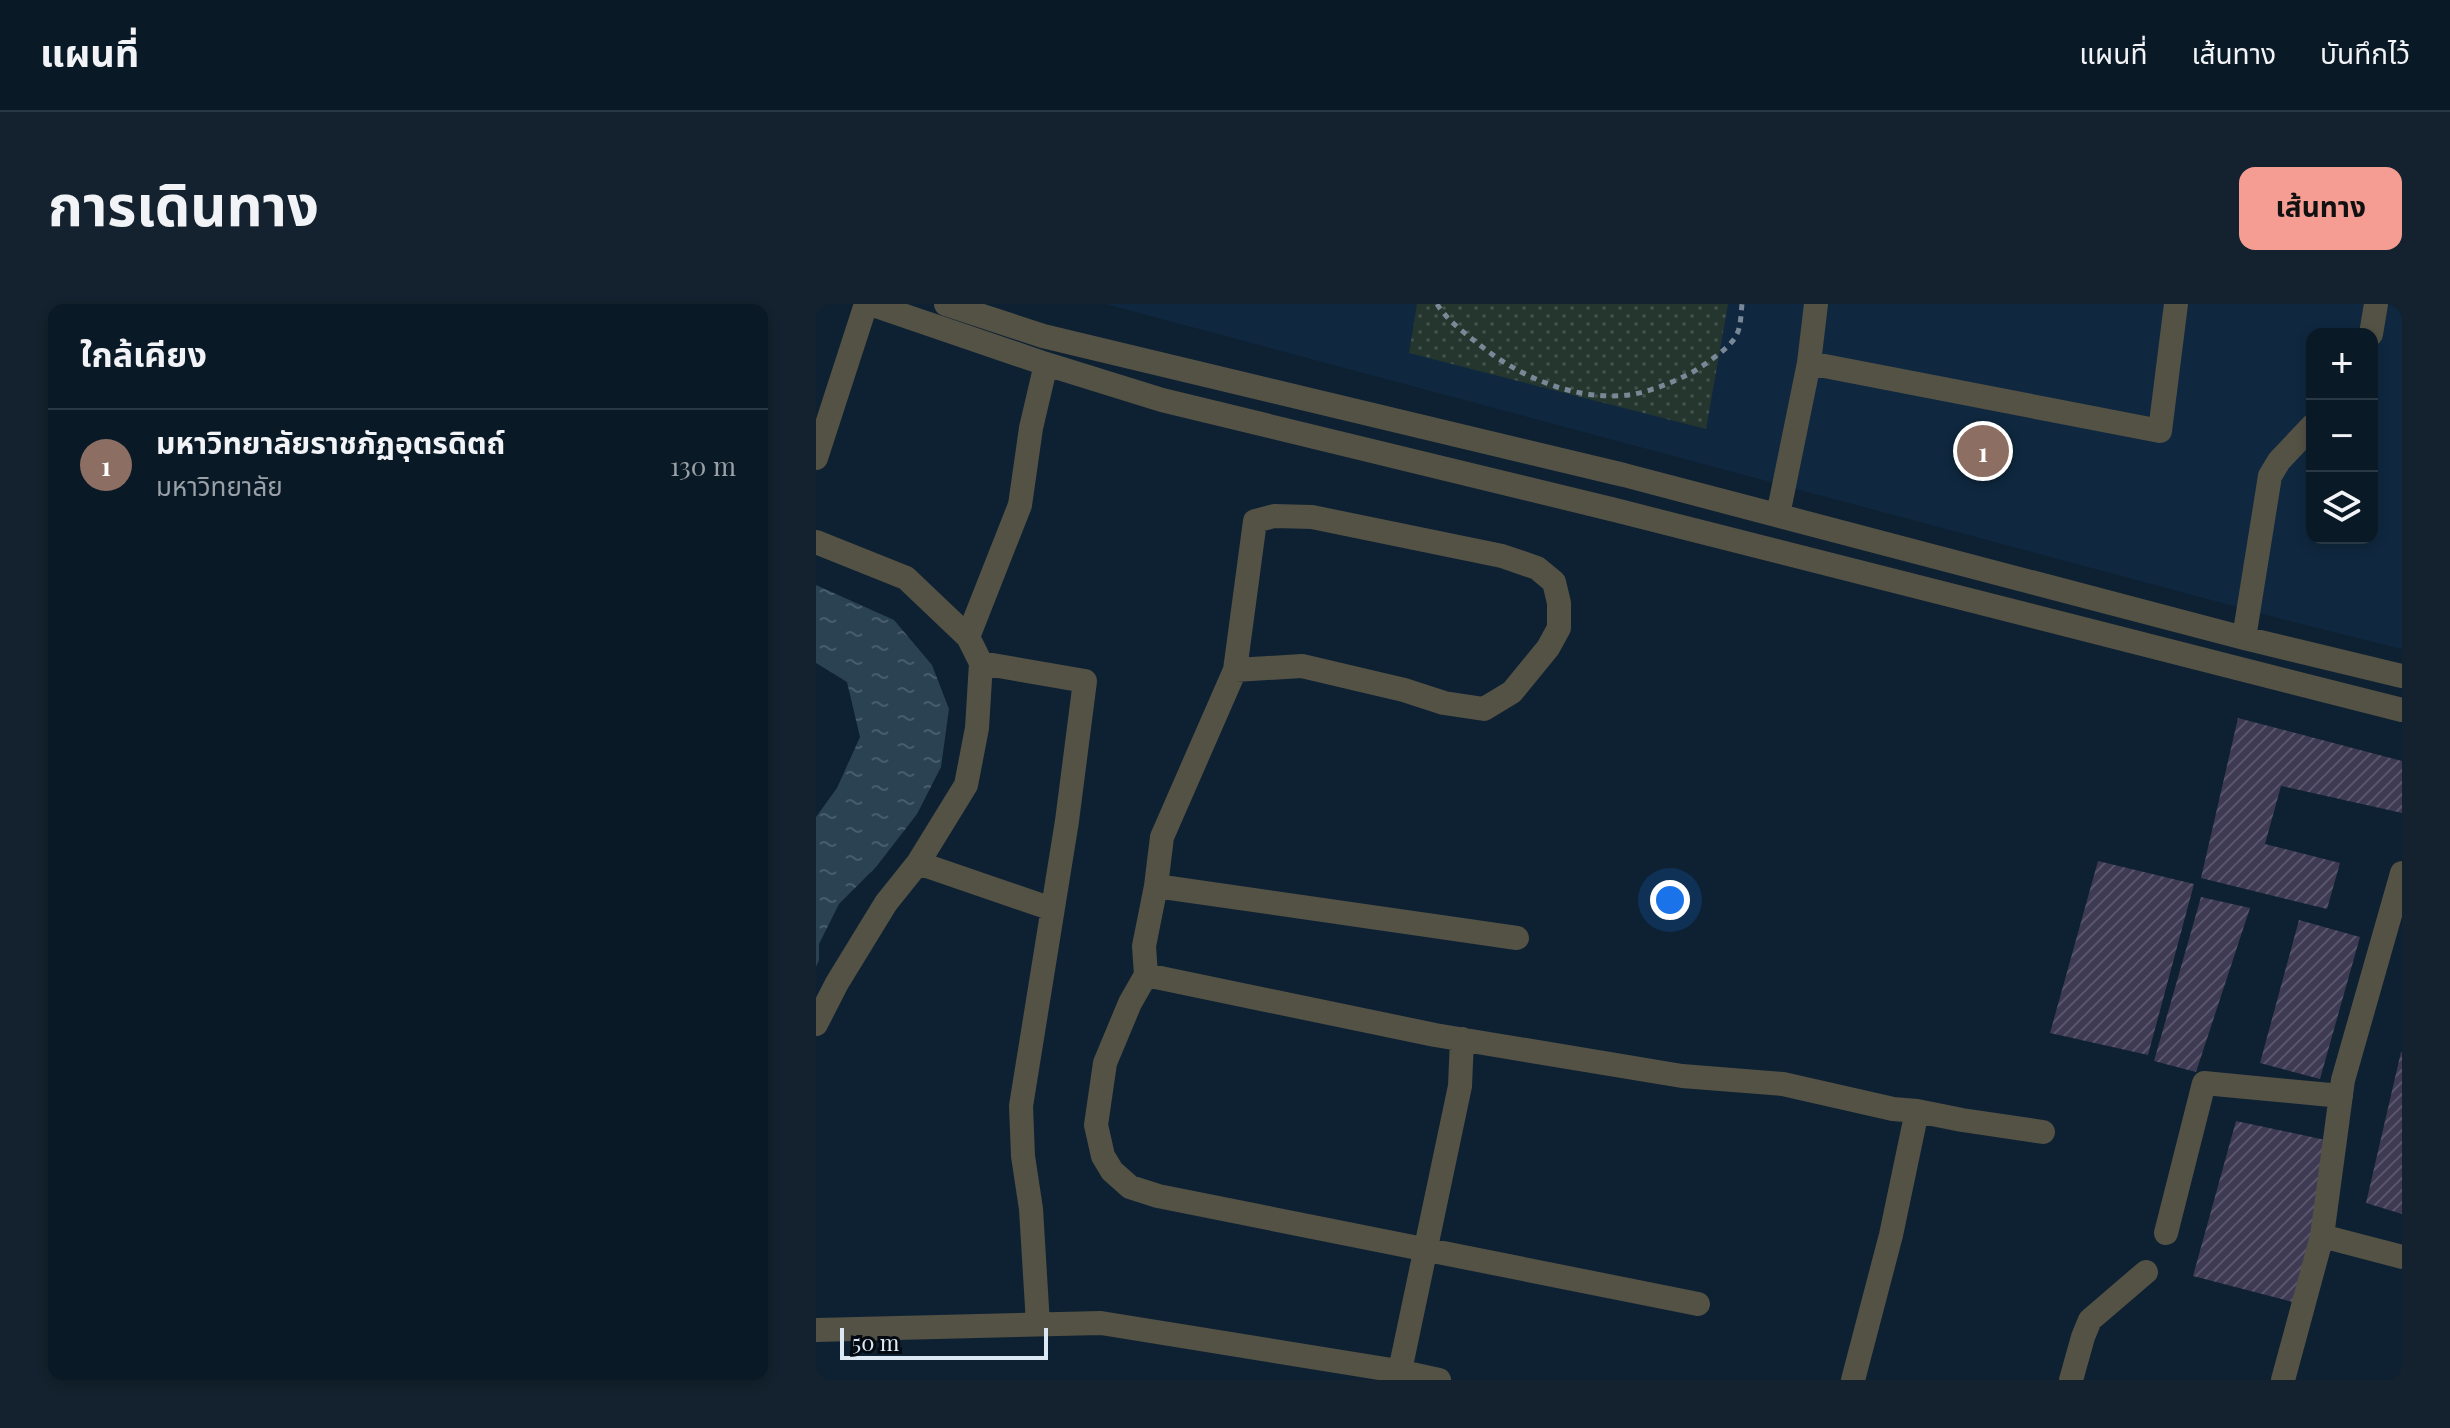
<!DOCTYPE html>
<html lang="th">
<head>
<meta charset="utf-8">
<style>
  body { margin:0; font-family:"Playfair Display","Noto Sans Thai",serif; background:#13222e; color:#f1f3f6 }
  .controls { position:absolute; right:24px; top:24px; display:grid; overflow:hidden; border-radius:16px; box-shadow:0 4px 12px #0003 }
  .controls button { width:72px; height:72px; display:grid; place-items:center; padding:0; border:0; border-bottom:2px solid #2a3843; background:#0a1926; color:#f1f3f6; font:40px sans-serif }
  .scale { position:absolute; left:24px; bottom:20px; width:208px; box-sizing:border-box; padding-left:8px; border:4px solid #dce9f5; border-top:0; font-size:22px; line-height:28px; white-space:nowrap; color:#dce9f5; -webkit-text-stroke:6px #030a11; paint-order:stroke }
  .you { position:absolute; left:854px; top:596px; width:28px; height:28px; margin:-20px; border:6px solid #fff; border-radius:50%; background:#1a73e8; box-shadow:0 0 0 12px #1a73e833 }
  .badge { display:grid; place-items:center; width:52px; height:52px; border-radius:50%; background:#f59c93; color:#fff; font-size:26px; font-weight:700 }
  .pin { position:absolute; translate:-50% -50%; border:4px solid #fff; box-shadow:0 2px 8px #0006 }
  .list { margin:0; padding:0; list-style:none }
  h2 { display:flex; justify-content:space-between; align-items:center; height:104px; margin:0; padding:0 32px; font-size:34px }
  h2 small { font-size:26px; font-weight:400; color:#99a0a7 }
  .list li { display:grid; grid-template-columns:52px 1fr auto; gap:24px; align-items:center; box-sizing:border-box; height:112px; padding:0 32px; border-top:2px solid #2a3843 }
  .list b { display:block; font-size:30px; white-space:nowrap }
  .list p { margin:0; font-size:26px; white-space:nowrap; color:#99a0a7 }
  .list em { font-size:26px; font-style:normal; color:#99a0a7 }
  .icon { flex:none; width:44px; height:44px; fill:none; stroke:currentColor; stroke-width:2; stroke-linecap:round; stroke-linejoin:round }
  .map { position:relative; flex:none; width:1586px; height:1076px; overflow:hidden; border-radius:16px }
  header { display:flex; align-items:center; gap:48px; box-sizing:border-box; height:112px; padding:0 40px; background:#0a1926; border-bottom:2px solid #2a3843 }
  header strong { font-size:38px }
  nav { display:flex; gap:44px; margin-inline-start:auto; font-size:28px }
  .intro { display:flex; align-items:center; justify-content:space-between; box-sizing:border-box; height:192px; padding:0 48px }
  h1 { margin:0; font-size:56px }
  .button { padding:20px 36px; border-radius:16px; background:#f59c93; color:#111; font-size:28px; font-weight:700 }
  main { display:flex; gap:48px; padding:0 48px }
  aside { flex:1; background:#0a1926; border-radius:16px; box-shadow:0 4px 12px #0003 }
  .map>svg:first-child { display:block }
</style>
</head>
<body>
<header>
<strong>แผนที่</strong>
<nav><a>แผนที่</a><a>เส้นทาง</a><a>บันทึกไว้</a></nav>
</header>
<div class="intro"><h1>การเดินทาง</h1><a class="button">เส้นทาง</a></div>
<main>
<aside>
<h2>ใกล้เคียง<small></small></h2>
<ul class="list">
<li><span class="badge" style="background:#8d6e63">1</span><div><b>มหาวิทยาลัยราชภัฏอุตรดิตถ์</b><p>มหาวิทยาลัย</p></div><em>130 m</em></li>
</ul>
</aside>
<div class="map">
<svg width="1586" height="1076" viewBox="0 0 1586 1076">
  <defs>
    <pattern id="park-dots" width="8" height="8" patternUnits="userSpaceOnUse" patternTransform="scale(2)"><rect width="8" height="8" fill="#24362d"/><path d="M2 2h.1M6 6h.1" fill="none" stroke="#43534c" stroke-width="1.8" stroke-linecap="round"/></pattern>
    <pattern id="water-ripples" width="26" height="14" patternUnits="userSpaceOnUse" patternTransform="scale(2)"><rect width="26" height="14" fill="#2a4252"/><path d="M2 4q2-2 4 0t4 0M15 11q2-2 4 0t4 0" fill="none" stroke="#485d6c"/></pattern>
    <pattern id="building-hatch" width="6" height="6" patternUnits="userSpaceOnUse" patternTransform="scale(2)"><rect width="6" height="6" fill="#3e3a53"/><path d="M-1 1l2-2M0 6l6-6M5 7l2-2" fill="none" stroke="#59566c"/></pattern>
  </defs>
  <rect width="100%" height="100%" fill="#0d2132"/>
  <path fill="#0f283f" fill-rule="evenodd" d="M290 0H1586V345L1466 315ZM1496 30H1556V234H1496Z"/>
  <path fill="url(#park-dots)" d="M601 0H912L890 125 593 49Z"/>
  <path fill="url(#water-ripples)" d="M0 281 78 316 116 361 133 405 125 463 101 510 60 563 23 600 3 640V656L0 663V513L21 484 44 433 31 378 0 359Z"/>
  <path fill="url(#building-hatch)" d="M1422 414 1586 457V509L1465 482 1449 540 1524 559 1511 605 1385 574Z
    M1282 557 1378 580 1332 751 1234 729Z
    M1385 593 1434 604 1380 768 1338 757Z
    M1483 616 1544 633 1504 775 1444 759Z
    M1585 748H1586V910L1550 899Z
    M1420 817 1519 838 1477 998 1377 972Z"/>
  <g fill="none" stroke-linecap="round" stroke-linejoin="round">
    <path stroke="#788897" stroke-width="5" stroke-dasharray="6 6" stroke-linecap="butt" d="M621 0C630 15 646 27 660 38 701 72 758 97 812 91 834 88 855 79 875 69 887 62 916 43 921 30 925 22 925 9 926 0"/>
    <path stroke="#545145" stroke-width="24" d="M54 0 230 60 346 96 799 206 1586 406
      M130 0 227 32 808 171 1428 334 1586 372
      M1555 30 1560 0
      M993 59 1344 127 1360 0
      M0 154 50 0
      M962 211 993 59 1000 0
      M0 238 90 274 152 333 165 359 161 424 150 481 102 559 70 599 21 679 0 720
      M152 333 204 201 215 124 230 60
      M1428 334 1454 172 1463 157 1496 122
      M165 359 269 377 251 517 205 802 207 852 215 905 222 1020
      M419 366 486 362 588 386 628 399 668 405 696 388 732 344 743 324V299L738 278 721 264 686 252 496 213 458 212 439 217 419 366 346 533 340 582 328 642 330 671 314 699 289 759 280 821 287 852 296 867 314 883 342 892 882 1000
      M102 559 236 605
      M340 582 701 634
      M330 671 619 731 866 772 967 780 1077 805 1101 807 1146 816 1227 828
      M1350 929 1388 779 1525 792
      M1506 932 1586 953
      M0 1026 285 1019 582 1067 623 1076
      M582 1076 644 782 646 735
      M1037 1076 1075 931 1101 807
      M1255 1076 1267 1033 1274 1016 1330 968
      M1467 1076 1506 932 1527 776 1586 569"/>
  </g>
</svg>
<div class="controls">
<button>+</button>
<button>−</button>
<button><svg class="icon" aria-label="layers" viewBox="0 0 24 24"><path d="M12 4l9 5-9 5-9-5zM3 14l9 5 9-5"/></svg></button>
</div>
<div class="scale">50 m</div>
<div class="you"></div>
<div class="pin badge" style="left:1167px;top:147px;background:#8d6e63">1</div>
</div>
</main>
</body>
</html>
